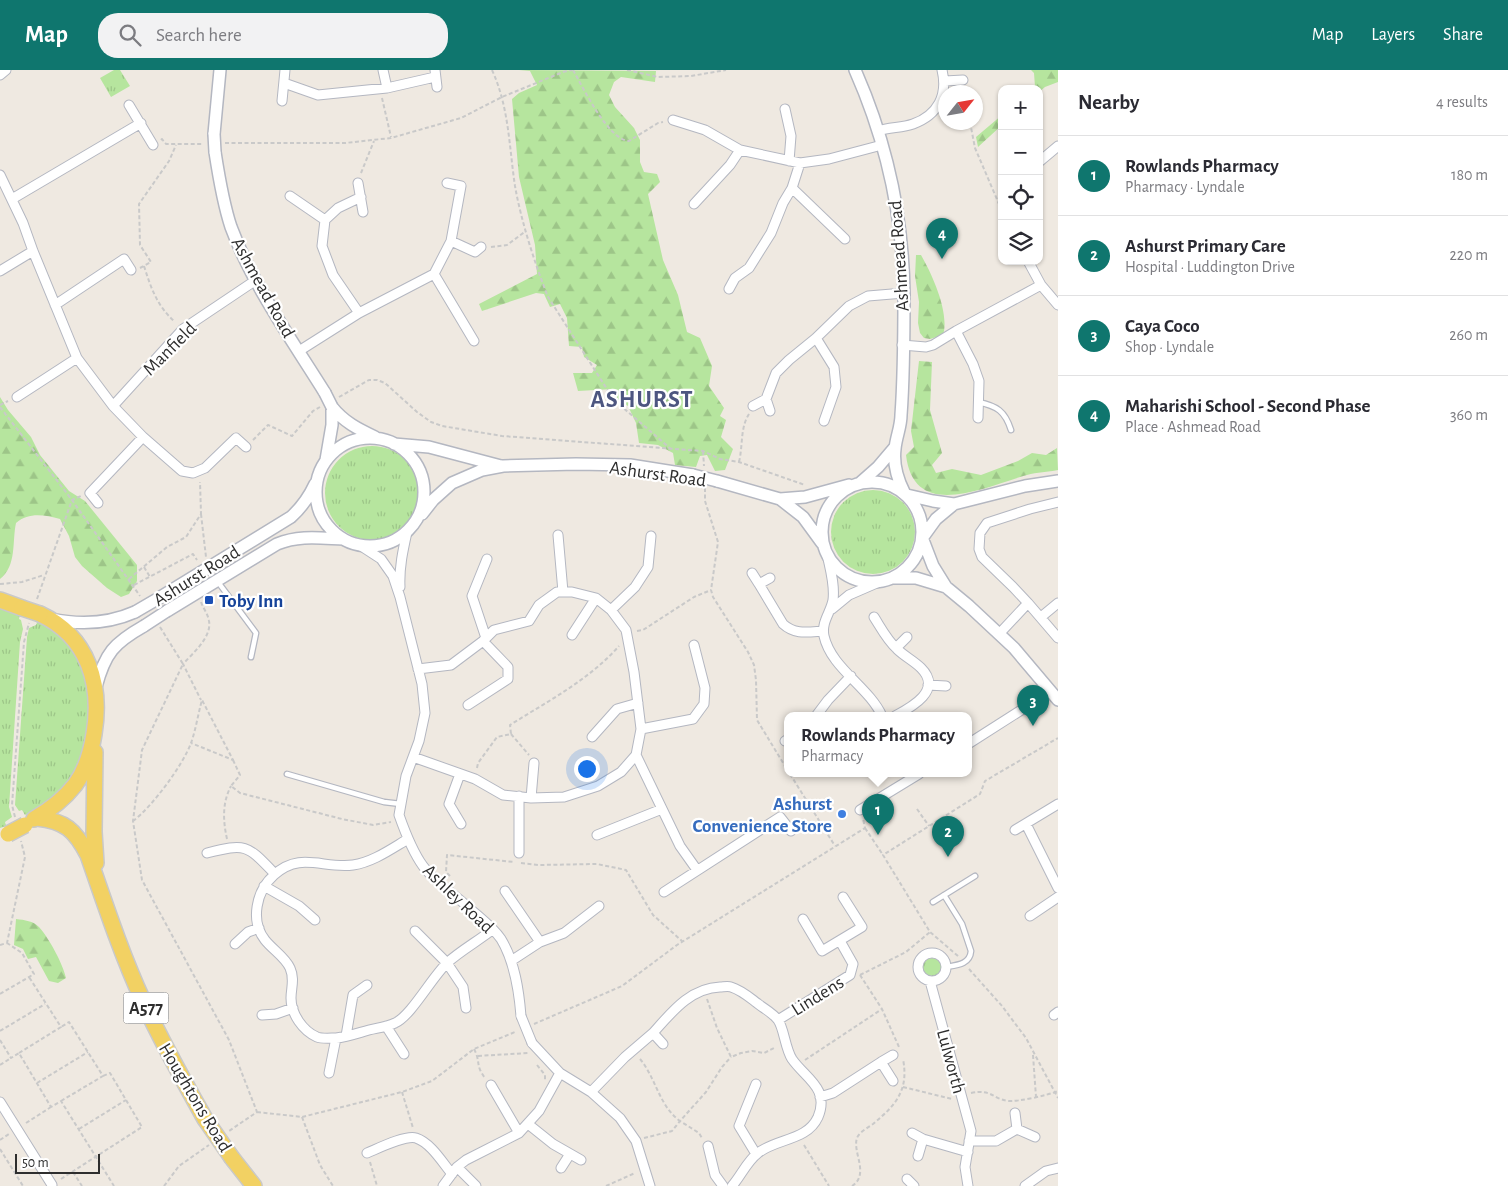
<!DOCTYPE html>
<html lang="en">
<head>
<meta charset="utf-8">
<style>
  body { margin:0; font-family:"Alegreya Sans",sans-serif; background:#f2f2f3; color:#2b2b33 }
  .controls { position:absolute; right:15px; top:15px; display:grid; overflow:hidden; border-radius:10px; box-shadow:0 1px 4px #0004 }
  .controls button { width:45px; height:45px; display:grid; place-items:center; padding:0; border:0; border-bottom:1px solid #e1e1e2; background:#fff; color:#2b2b33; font:25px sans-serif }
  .compass { position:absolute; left:938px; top:15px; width:45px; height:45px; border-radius:50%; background:#fff; box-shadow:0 1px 4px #0004; rotate:59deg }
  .scale { position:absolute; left:15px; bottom:12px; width:85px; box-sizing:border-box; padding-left:5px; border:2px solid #2e2e2e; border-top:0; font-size:14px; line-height:18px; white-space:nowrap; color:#2e2e2e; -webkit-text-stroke:4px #fff; paint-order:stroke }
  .you { position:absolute; left:586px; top:698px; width:18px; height:18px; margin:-12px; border:4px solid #fff; border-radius:50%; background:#1a73e8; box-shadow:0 0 0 8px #1a73e833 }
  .badge { display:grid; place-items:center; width:32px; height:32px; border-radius:50%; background:#0f766e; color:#fff; font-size:16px; font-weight:700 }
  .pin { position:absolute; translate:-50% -41px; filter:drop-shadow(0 1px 2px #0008) }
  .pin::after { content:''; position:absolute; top:26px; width:18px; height:15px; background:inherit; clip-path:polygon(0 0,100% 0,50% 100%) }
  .popup { position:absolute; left:784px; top:642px; width:188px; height:65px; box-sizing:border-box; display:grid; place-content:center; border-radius:10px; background:#fff; filter:drop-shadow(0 1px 4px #0005); font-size:16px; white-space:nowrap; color:#7c7c81 }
  .popup b { font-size:19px; color:#2b2b33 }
  .popup::after { content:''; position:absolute; left:50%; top:100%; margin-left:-10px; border:10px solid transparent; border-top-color:#fff }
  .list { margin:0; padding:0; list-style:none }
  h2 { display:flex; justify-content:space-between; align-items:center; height:65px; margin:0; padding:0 20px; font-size:21px }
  h2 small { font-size:16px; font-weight:400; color:#7c7c81 }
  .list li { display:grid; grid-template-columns:32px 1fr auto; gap:15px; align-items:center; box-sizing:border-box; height:80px; padding:0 20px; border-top:1px solid #e1e1e2 }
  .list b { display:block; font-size:19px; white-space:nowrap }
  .list p { margin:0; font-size:16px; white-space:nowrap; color:#7c7c81 }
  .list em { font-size:16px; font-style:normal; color:#7c7c81 }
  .icon { flex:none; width:28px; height:28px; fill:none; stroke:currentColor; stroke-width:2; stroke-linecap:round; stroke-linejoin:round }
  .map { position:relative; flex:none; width:1058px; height:1116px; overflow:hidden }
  header { display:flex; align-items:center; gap:30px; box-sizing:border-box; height:70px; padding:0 25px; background:#0f766e; color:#fff }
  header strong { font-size:24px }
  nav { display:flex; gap:28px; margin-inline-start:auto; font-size:18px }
  .search { width:350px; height:45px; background:#f2f2f3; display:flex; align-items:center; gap:12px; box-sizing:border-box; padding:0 18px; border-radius:20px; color:#7c7c81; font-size:19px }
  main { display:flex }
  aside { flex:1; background:#fff }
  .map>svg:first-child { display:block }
</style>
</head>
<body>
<header>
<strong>Map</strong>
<div class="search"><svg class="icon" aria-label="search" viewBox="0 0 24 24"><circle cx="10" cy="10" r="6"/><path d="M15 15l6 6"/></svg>Search here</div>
<nav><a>Map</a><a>Layers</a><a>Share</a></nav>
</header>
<main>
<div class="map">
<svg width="1058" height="1116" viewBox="0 0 1058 1116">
  <defs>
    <pattern id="grass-tufts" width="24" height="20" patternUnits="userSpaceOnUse" patternTransform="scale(1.25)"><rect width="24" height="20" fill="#b6e59e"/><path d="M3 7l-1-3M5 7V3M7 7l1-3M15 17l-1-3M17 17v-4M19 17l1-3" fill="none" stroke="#9dc588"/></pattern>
    <pattern id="forest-firs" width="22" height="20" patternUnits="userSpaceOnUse" patternTransform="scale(1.25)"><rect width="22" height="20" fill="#b6e59e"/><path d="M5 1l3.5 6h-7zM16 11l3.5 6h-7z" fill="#9dc588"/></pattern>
  </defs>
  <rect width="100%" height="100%" fill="#efe9e1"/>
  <path fill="url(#grass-tufts)" d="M114 0H120L130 16 111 27 100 8Z
    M325 423a47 47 0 1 1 94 0a47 47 0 1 1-94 0Z
    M831 462a42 42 0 1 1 84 0a42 42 0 1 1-84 0Z
    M0 538 20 545 19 549 21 550 23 559 20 572 9 737 12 747 5 752 6 756 0 758Z
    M38 551 45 554 62 566 79 587 89 621 88 665 80 696 63 719 50 730 25 745 22 740 19 741 15 735 27 567 29 558 36 555Z
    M922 898a10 10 0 1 1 20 0a10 10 0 1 1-20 0Z"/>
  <path fill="url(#forest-firs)" d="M519 0 656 1 655 12 621 7 614 12 609 25 615 37 634 58 640 70V92L644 102 657 104 660 112 648 124 663 190 678 225 687 262 700 268 712 296 709 316 724 338 720 346 726 350 721 367 733 379 725 400 715 401 707 385 700 386 696 397 675 395 673 383 658 375 639 373 636 353 628 336 618 330 613 319 578 321 573 303H592L597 295 584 287 582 277 569 276 567 248 560 234 550 237 544 224 536 223 482 241 479 234 537 204 535 175 519 107 512 29 519 23 537 15 530 1Z
    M1031 0H1058V12L1045 17 1039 22V19H1033L1035 17 1034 3Z
    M1002 45V55L978 77 976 67Z
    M916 185H921C932 204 950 243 943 265L930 269 924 268 920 263 918 253 919 232 915 206Z
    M919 291 932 292 930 340 942 383 932 395 936 403 952 399 981 405 1018 391 1032 383 1046 385 1057 378 1058 400C1048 402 1037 402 1027 405 986 416 914 453 906 385L914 377 911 361Z
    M0 327 8 340 31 367 40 385 69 421 85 431 137 495V511L129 524 121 527 107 518 82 496 75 487 69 466 60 449C44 445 29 442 16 453 12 471 17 496 0 509Z
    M16 849C25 850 33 851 39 857 49 868 63 894 66 908L58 913 49 911 36 887 28 889 23 879 14 875Z"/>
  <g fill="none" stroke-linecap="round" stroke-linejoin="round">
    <g stroke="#b4b7c1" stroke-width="7">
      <path id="service" d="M978 332C997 336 1005 341 1011 360
        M218 512 256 563 251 587
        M287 704 384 732 401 734
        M944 825 962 854 971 881C970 894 958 895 946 897
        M933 832 975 806"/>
    </g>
    <g stroke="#b4b7c1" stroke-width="11">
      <path id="minor" d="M383 0 387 18
        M435 0 437 17
        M0 5 6 0
        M945 11 963 10
        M284 13 318 25 387 18 435 7
        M282 31 285 0
        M129 35 153 75
        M785 39 791 66 789 91
        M673 50 705 60 740 80 800 93 829 89 882 75
        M878 61C889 57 902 58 913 54 938 45 948 25 942 0
        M1039 92 1058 76
        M0 105 23 153 33 181 77 288 113 336 143 367 182 401 193 403 205 398 236 368 246 377
        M358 113 363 142
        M792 118 845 169
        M290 126 325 150
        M12 129 141 53
        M694 134 730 95 740 80
        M451 171 475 182 481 177
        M1028 191 1041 215 1058 235
        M0 201 33 181
        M434 204 474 271
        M729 219 735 208 749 198 771 163 783 133 792 118 800 93
        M55 235 124 189 131 200
        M359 243 333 205 322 176 325 150 338 138 361 127
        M956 261 973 294 979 311 978 348
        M816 268 834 297 836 317 824 351
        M902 275 926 277 933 275 956 261 1041 215
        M299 281 359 243 434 204 451 171 461 116 447 113
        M17 327 77 288
        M766 329 776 303 789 290 816 268 849 236 868 226 904 223
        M113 336 183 259 256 210
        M753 336 766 329 770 341
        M98 433 90 423 143 367
        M558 465 563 522
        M361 476 381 489 393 506 400 527 422 614 425 643 419 671 406 706 399 745C405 762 412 781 423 796 434 811 455 825 468 837 479 847 493 857 501 869 515 892 519 921 521 946
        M827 484C830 499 835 514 833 530 831 542 821 552 824 566 831 598 869 617 882 646
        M752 503 759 514 770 508
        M759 514 783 554C795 565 808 562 823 561
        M400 517C399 498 403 480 407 462
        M1028 533 1013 517 982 487 979 479 980 463 987 453 1030 439 1058 432
        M832 539 849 525 879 512
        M611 540 635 517 648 497 651 466
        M874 547C881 558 887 570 897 579 904 586 914 591 921 598 943 620 912 637 895 646
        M1041 547 1058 533
        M999 564 1028 533 1058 568
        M572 565 596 528
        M486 568 472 526 487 489
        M896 578 907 567
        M928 615 946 616
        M468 635 508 609V597L483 571
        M816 646 828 630 851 606
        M641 659 693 649 704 634 705 618 694 575
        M592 667 617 639 638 633
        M785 671 788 669
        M968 674 1051 621
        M636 685 680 776 697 800
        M413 687 475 709 503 725 531 728 564 727 598 716 621 702 636 685 641 659 634 602 626 560 611 540 596 528 572 522H557L539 535 529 551 494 560 483 571 451 595 418 599
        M460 704 449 734 461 754
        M531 728 534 693
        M860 740 919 704
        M1026 754 1058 818
        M1015 760 1058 734
        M597 765 662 739
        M408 769C391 779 373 792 353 795 323 799 300 781 274 805 256 821 250 851 265 870 273 880 285 887 290 898 295 909 291 918 291 928 291 944 303 961 317 967 322 969 331 968 336 968 347 967 358 963 369 960 377 958 387 957 395 953 411 946 432 907 447 893 460 881 478 871 492 860
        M207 783C247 773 247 775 275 804
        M519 783V726
        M264 816 299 836 315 850
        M505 821 540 872
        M664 822 780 747 791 761
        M1030 846 1058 827
        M803 849 822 881 862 857 843 827
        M415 861 447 893 463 917 466 938
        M235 874 248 862 259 858
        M918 897a14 14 0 1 1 28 0a14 14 0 1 1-28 0Z
        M511 891 540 872 564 863 599 836
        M930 911 971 1061 965 1097 968 1116
        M262 945 276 944 293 938
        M1054 945 1058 942
        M778 950 850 905 853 894 840 871
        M386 956 404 984
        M346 966 353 925 367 915
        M532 973 560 1003 591 1022 620 1048 636 1071 650 1116
        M663 974 653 963C671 943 690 918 720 917 723 917 728 916 731 917 741 920 749 927 757 933 763 938 773 943 778 950 784 958 785 978 792 989 805 1008 830 1018 818 1047 807 1071 777 1068 758 1083 747 1091 741 1106 732 1116
        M329 1003 336 968
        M893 1011 881 992 893 985
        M756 1014 739 1056 756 1084
        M491 1015 519 1063
        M591 1022 625 987 653 963
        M820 1027 833 1023 881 992
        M0 1032 52 1115
        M1015 1043 1017 1059 1035 1067
        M528 1054 553 1074 581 1090
        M912 1063 923 1069 918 1086
        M923 1069 968 1082
        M969 1071H996L1017 1059
        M708 1076 715 1105 723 1116
        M367 1083C379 1078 405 1065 416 1068 431 1073 442 1092 452 1104
        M457 1097 476 1116
        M561 1098 570 1084
        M907 1109 914 1116
        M443 1116 457 1097 466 1090 519 1063 539 1041 560 1003
        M1025 1116 1046 1101 1058 1098"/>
    </g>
    <g stroke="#b4b7c1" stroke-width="14">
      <path id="tertiary" d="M855 0C886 70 903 147 904 224 904 264 904 305 901 345 901 357 896 367 895 379 893 395 897 408 904 422
        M214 64 220 0
        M215 82C219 108 223 133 231 157 253 216 292 270 325 323
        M332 337C344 352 358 359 375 367
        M316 422a54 54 0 1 1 108 0a54 54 0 1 1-108 0Z
        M394 374 429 377 501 396
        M326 390 332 355V337
        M717 411 780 429 805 427 849 415
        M822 462a50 50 0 1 1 100 0a50 50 0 1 1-100 0Z
        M861 412 878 397 895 377
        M907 425 933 431 954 434 1025 416 1058 411
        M780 429 803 447 822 473
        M422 444 433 430 452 413 482 400 503 396 576 394 630 395 693 405
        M923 467 936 449 954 434
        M923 470 933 496 946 517 969 536 1014 578 1058 630
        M894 508H916L946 517
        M159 528 291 447C302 437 309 427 315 414
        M167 541 277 474C299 465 319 468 343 469
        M51 549C80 555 108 554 135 542
        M96 617C105 583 114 573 144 556"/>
    </g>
    <g stroke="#c9c9c9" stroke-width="18">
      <path id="primary" d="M0 530 22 538
        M95 682 94 762 96 793
        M37 748C65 751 75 760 88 785 105 834 121 883 143 931 161 971 183 1010 205 1049
        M34 749C50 740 64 729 75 715 86 700 91 683 94 664 102 615 89 567 40 544
        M232 1088 254 1116"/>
    </g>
    <path stroke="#c9c9c9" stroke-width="2" stroke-dasharray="4 2.5" stroke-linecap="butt" d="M492 0C509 37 509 76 515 116 521 151 535 194 548 227L614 330 671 379
      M573 0C583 17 608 70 629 71L658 53 663 52
      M627 0 658 7 691 6 726 0
      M382 28 391 67
      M970 52 975 78 1002 141
      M161 70 162 69 166 74H203
      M225 73H345L391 68 461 48 502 27 563 2 572 0
      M361 103 374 71
      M491 177 507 175 526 161
      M144 196C151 218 157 236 175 252
      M140 198 151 192 140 175 139 134 169 91 176 75
      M339 327 369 310H377L385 313 417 342 431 352 442 356 502 366 703 381 720 389 739 392 805 415
      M0 335 8 331
      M0 337 72 430 140 526
      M253 370 268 355 292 366 313 341 320 337
      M703 381 704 396
      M739 392C743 376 740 358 749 344
      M705 418V431L718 472 711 520 713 527 748 582 754 595 756 610 757 650 788 701
      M201 444 206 487
      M144 497 150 507
      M129 509 167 477 186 467 201 444 200 412
      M0 514 22 512 44 505
      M134 515 193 484 197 490
      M37 529 72 430 81 426
      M201 532C203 538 208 544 209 551 212 567 193 583 183 594L201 630
      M160 557 183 594 142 680 133 751 142 810 229 970 257 1042 229 1061
      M637 561 643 560 694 527 711 520
      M511 664 529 685
      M233 690 240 705 231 716 240 723 342 749 373 755 391 752
      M477 698 478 693 497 667 511 664 510 655C548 631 589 610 619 576
      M790 704 835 776
      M917 739 929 756
      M15 747 12 735 24 572 29 553
      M133 751C152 737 183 695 191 673 196 659 198 644 202 630L233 690 191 673
      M865 758 883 785
      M227 769C223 751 222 733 231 716
      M521 793 538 795 597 794 626 800 653 845 683 872
      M450 806 446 802 447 785 514 792
      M0 875 7 873 25 787 21 771
      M958 886 930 862 883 785 980 724 985 711 1058 668
      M969 899 1002 936 1026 968 1058 1028
      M860 905 882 939 899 977
      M860 905 906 882 930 862
      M0 924 34 904 22 883 7 873
      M707 929 717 958 731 987 741 983 752 981 764 983 776 977
      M534 954 622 916 677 875 865 758 863 749
      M0 961 45 934
      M0 970 11 988 19 983 51 1037 61 1031 114 1116
      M474 979C481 992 475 995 485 1008
      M19 983 61 957 29 907
      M1033 985 1036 1027
      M478 986 528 983
      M640 989C656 1008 659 1036 680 1051L706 1022 722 997 731 987
      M805 990 882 939
      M0 995 11 988
      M537 995 545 1005V1010
      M37 1013 88 982
      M903 1017 952 1029
      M402 1022 413 1058
      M971 1023C992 1019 991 1028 1008 1031 1017 1032 1049 1025 1058 1021
      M61 1031 103 1006 69 952 61 957
      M257 1042 302 1047 402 1022 432 1011 474 979 515 962
      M302 1047 320 1095 333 1116
      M26 1053 51 1037
      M79 1059 126 1030
      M644 1068 672 1061 680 1051 699 1063 702 1068
      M0 1070 9 1064
      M804 1075 829 1116
      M0 1079 23 1116
      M370 1092 377 1116
      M73 1102 82 1116
      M61 1109 142 1057 110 1003 103 1006
      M164 1116 179 1096 209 1075
      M606 1116 635 1103
      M852 1116C871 1104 850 1079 858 1066 861 1061 869 1057 873 1054 896 1035 909 1020 903 989"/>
    <use href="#service" stroke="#fff" stroke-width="4.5"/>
    <use href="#minor" stroke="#fff" stroke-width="9"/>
    <use href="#tertiary" stroke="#fff" stroke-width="11"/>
    <use href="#primary" stroke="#f2d163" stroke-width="15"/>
    <g stroke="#b4b7c1" stroke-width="11" stroke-linecap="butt">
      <path id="minor-bridge" d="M521 946 532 973"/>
    </g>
    <g stroke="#b4b7c1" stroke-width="14" stroke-linecap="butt">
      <path id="tertiary-bridge" d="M214 64 215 82
        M325 323 332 337
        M693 405 717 411
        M135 542 159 528
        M144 556 167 541"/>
    </g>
    <g stroke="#c9c9c9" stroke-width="18" stroke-linecap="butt">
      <path id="primary-bridge" d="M22 538 40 544
        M8 764 25 755
        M205 1049 232 1088"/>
    </g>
    <use href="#minor-bridge" stroke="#fff" stroke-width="9"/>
    <use href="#tertiary-bridge" stroke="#fff" stroke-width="11"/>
    <use href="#primary-bridge" stroke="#f2d163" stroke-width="15"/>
  </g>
  <rect fill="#1a4fb4" stroke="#fff" stroke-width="2" x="204" y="525" width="10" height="10" rx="2.5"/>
  <circle fill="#3f7fe0" stroke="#fff" stroke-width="2" cx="842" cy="744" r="5"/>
  <g text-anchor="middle" stroke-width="4.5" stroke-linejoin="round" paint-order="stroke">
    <rect fill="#fff" stroke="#6d6d6d" stroke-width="1" x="123.5" y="922.5" width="45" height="31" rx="4"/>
    <g font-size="18" font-weight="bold" fill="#2e2e2e">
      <text x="146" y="944">A577</text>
    </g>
    <g font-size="19" fill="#2e2e2e" stroke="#fff">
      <text transform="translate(898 186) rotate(-94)" y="7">Ashmead Road</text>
      <text transform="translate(264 217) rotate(61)" y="7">Ashmead Road</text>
      <text transform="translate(169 278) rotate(-45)" y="7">Manfield</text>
      <text transform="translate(658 403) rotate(8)" y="7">Ashurst Road</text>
      <text transform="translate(196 505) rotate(-32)" y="7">Ashurst Road</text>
      <text transform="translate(459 828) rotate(44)" y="7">Ashley Road</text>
      <text transform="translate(817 925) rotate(-32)" y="7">Lindens</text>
      <text transform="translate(952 991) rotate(75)" y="7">Lulworth</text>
      <text transform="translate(196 1027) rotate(59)" y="7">Houghtons Road</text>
    </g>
    <g font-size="19" font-weight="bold" fill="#164399" stroke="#fff" text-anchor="start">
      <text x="219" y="537">Toby Inn</text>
    </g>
    <g font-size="19" font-weight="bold" fill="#366cbe" stroke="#fff" text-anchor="end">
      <text x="832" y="740">Ashurst<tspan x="832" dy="22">Convenience Store</tspan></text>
    </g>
    <g font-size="24" font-weight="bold" letter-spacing="1" fill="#4d5680" stroke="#fff">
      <text x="642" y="337">ASHURST</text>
    </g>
  </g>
</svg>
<div class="controls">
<button>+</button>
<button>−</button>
<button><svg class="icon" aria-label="locate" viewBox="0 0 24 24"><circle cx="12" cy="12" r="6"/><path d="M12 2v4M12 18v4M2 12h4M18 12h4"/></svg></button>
<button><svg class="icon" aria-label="layers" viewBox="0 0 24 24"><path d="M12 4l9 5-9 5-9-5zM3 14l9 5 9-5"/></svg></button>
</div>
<svg class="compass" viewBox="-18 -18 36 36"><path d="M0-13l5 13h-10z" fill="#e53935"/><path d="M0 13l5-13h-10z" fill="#7c7c81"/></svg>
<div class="scale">50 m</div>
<div class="you"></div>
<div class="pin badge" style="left:878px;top:765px">1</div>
<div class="popup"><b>Rowlands Pharmacy</b>Pharmacy</div>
<div class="pin badge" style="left:948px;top:787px">2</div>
<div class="pin badge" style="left:1033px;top:656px">3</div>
<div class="pin badge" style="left:942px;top:189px">4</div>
</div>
<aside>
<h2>Nearby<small>4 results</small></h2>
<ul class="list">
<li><span class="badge">1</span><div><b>Rowlands Pharmacy</b><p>Pharmacy · Lyndale</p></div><em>180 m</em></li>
<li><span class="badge">2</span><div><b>Ashurst Primary Care</b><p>Hospital · Luddington Drive</p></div><em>220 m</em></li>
<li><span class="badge">3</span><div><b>Caya Coco</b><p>Shop · Lyndale</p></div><em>260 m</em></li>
<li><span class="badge">4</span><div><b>Maharishi School - Second Phase</b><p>Place · Ashmead Road</p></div><em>360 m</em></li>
</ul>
</aside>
</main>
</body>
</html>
